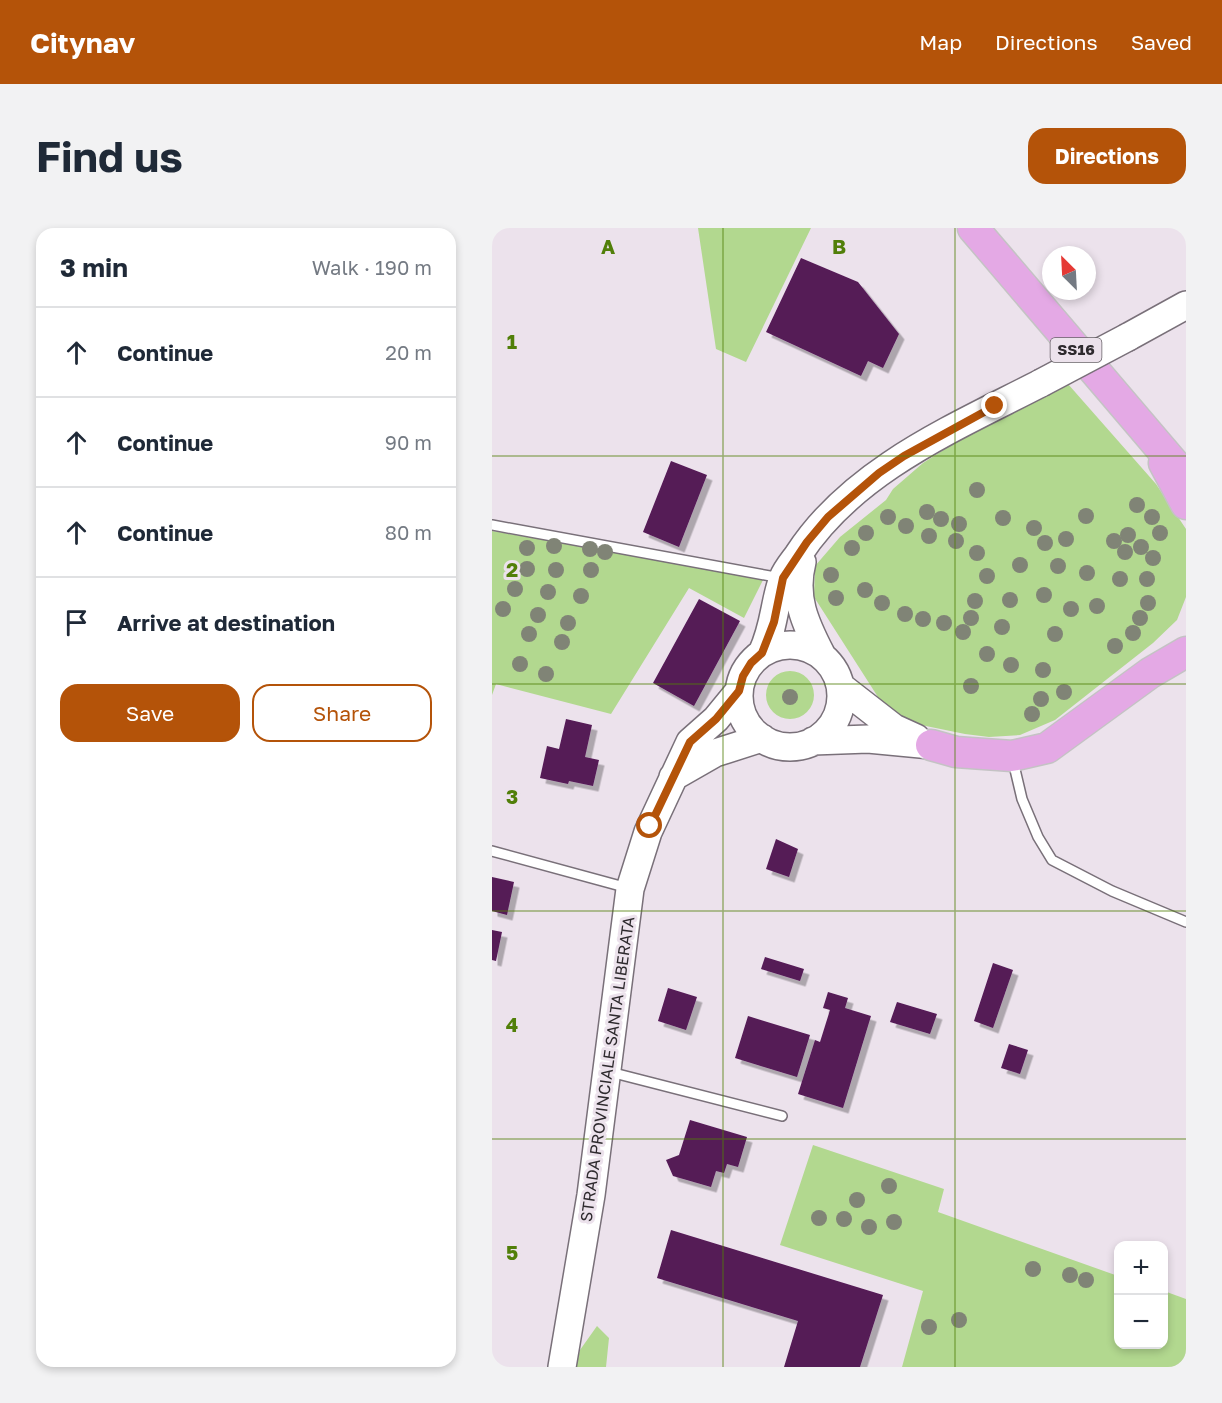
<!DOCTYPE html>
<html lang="en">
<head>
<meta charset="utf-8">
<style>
  body { margin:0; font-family:"Golos Text",sans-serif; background:#f2f2f3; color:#1f2937 }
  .controls { position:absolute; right:18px; bottom:18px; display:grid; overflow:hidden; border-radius:12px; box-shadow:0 3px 9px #0003 }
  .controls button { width:54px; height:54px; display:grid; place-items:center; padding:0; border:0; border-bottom:2px solid #e0e1e3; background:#fff; color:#1f2937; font:30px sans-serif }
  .compass { position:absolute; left:550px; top:18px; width:54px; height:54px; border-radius:50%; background:#fff; box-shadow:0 3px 9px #0003; rotate:336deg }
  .stop { position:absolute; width:18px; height:18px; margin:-14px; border:4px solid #b45309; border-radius:50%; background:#fff }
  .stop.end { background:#b45309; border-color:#fff; box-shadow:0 2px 6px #0008 }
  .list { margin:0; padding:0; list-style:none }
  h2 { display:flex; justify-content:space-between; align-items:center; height:78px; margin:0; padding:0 24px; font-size:26px }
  h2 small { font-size:20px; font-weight:400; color:#747a83 }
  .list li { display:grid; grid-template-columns:39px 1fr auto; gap:18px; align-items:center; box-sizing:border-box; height:90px; padding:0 24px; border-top:2px solid #e0e1e3 }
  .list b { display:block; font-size:22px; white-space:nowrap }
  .list em { font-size:20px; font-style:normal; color:#747a83 }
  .actions { display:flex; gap:12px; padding:18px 24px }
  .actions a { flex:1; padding:14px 0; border:2px solid #b45309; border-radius:18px; text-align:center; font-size:21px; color:#b45309 }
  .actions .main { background:#b45309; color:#fff }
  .icon { flex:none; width:33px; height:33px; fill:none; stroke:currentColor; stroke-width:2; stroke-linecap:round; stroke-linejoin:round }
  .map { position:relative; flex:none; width:694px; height:1139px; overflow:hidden; border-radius:18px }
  header { display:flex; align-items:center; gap:36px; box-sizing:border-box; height:84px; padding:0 30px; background:#b45309; color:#fff }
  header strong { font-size:28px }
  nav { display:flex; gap:33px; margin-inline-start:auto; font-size:21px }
  .intro { display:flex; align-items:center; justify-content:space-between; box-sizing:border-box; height:144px; padding:0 36px }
  h1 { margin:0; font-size:42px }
  .button { padding:15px 27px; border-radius:18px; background:#b45309; color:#fff; font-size:21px; font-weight:700 }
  main { display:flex; gap:36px; padding:0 36px }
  aside { flex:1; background:#fff; border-radius:18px; box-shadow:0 3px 9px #0003 }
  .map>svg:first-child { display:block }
</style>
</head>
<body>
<header>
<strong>Citynav</strong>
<nav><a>Map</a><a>Directions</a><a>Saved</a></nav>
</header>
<div class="intro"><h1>Find us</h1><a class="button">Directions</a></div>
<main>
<aside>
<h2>3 min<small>Walk · 190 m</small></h2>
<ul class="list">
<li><svg class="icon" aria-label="ahead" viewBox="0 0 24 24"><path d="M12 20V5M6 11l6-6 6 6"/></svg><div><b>Continue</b></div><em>20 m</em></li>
<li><svg class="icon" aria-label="ahead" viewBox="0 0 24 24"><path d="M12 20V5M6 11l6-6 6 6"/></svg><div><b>Continue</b></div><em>90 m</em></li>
<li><svg class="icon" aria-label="ahead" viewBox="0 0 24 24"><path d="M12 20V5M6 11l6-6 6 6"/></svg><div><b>Continue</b></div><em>80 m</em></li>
<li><svg class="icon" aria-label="arrive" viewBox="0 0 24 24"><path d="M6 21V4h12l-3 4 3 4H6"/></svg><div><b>Arrive at destination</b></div></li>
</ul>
<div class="actions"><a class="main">Save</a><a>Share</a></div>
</aside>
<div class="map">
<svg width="694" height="1139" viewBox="0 0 694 1139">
  <defs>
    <filter id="shadow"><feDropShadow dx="5.5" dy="5.5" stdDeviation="0" flood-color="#0004"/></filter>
  </defs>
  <rect width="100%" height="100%" fill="#ece2ec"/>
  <path fill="#b2d88f" d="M206 0H319L254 134 224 121Z
    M576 156 664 256 694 301V369L685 392 661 415 563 492 528 507 497 509 473 506 429 497 393 480 322 369 323 338 348 309 394 272 401 261 431 235 475 207Z
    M0 303 272 350 252 390 197 360 119 486 4 456 0 467Z
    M274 467a24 24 0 1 1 48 0a24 24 0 1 1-48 0Z
    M321 917 452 961 446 984 626 1048V1116H672V1063L694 1071V1139H410L431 1063 288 1017Z
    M105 1098 117 1110 114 1139H84L88 1122Z"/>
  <path fill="#551a57" filter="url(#shadow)" d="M309 30 366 54 407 106 391 140 376 133 369 148 274 104Z
    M179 233 215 247 187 319 151 304Z
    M207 371 248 393 202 478 161 455Z
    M74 491 100 497 93 529 107 532 101 558 77 553 76 556 48 550 55 518 67 521Z
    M284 611 306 621 297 649 274 641Z
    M0 649 22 654 15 687 0 683Z
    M0 702 10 704 4 733 0 732Z
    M273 729 312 741 308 753 269 741Z
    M501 735 521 742 501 800 482 793Z
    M176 760 205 769 194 802 166 793Z
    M336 764 356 770 353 780 379 788 351 880 306 866 323 812 328 814 338 782 331 780Z
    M405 774 445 786 438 806 398 794Z
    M256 788 318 807 305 849 243 830Z
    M517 816 536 822 528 846 509 840Z
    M198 892 255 909 246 939 235 936 232 945 224 943 219 959 181 948 174 932 187 927Z
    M179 1002 391 1067 368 1139H292L306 1093 165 1050Z"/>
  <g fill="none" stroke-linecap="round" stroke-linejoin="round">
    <g stroke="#797079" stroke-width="12">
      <path id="lane" d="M0 297 289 350
        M521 533 530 571 546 609 560 632 620 663 694 694
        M0 623 136 660
        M118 844 290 888"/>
    </g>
    <g stroke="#797079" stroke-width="30">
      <path id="secondary" d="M636 109 694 77
        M310 334C301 369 313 395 329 426
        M247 468a51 51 0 1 1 102 0a51 51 0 1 1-102 0Z
        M270 425C283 398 282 374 291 350 294 342 301 334 306 327 361 242 462 200 549 155
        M348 458 402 500 424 510
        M321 513 376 511 439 517
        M181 549 223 525 270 510
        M70 1139 99 967 138 661 156 604 198 514 224 491 247 463"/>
    </g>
    <g stroke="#c4c3c4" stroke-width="33">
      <path id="primary" d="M481 0 694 250
        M672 235 694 276
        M439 517 464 524 520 528 555 520 658 445 694 424"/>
    </g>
    <use href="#lane" stroke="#fff" stroke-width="9"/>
    <use href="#secondary" stroke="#fff" stroke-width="27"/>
    <use href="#primary" stroke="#e4a9e5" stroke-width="30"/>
    <g stroke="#797079" stroke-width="30" stroke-linecap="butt">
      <path id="secondary-bridge" d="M549 155 636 109"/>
    </g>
    <use href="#secondary-bridge" stroke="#fff" stroke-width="27"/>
  </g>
  <g fill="#808476">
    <circle cx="485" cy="262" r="8"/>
    <circle cx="645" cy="277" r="8"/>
    <circle cx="435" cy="284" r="8"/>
    <circle cx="594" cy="288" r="8"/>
    <circle cx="396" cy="289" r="8"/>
    <circle cx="660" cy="289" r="8"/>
    <circle cx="511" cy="290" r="8"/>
    <circle cx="449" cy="291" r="8"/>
    <circle cx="467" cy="296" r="8"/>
    <circle cx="414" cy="298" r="8"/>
    <circle cx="542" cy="300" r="8"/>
    <circle cx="374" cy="305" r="8"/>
    <circle cx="668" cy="305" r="8"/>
    <circle cx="636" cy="307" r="8"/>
    <circle cx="437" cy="308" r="8"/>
    <circle cx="574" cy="311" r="8"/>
    <circle cx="464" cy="313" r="8"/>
    <circle cx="622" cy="313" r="8"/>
    <circle cx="553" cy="315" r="8"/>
    <circle cx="62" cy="318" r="8"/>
    <circle cx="649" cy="319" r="8"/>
    <circle cx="35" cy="320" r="8"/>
    <circle cx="360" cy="320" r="8"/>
    <circle cx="98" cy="321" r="8"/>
    <circle cx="113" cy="324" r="8"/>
    <circle cx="633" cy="324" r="8"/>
    <circle cx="485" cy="325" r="8"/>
    <circle cx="661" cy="330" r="8"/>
    <circle cx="528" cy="337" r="8"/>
    <circle cx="566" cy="338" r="8"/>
    <circle cx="35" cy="341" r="8"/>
    <circle cx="64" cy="342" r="8"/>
    <circle cx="99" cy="342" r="8"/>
    <circle cx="595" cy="345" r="8"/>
    <circle cx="339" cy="347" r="8"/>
    <circle cx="495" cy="348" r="8"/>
    <circle cx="628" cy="351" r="8"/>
    <circle cx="655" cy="351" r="8"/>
    <circle cx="23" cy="361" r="8"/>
    <circle cx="373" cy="362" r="8"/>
    <circle cx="56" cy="364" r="8"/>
    <circle cx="552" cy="367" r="8"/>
    <circle cx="89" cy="368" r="8"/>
    <circle cx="344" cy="370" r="8"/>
    <circle cx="518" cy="372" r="8"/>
    <circle cx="483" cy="373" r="8"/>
    <circle cx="390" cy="375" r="8"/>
    <circle cx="656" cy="375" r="8"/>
    <circle cx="605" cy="378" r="8"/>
    <circle cx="11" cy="381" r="8"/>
    <circle cx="579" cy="381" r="8"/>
    <circle cx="413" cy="386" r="8"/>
    <circle cx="46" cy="387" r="8"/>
    <circle cx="479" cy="390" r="8"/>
    <circle cx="648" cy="390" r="8"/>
    <circle cx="431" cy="391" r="8"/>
    <circle cx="76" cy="395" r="8"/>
    <circle cx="452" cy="395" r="8"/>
    <circle cx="510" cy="399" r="8"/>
    <circle cx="471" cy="404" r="8"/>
    <circle cx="641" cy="405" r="8"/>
    <circle cx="37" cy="406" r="8"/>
    <circle cx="563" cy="406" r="8"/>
    <circle cx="70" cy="414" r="8"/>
    <circle cx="623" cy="418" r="8"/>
    <circle cx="495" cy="426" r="8"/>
    <circle cx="28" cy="436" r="8"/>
    <circle cx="519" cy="437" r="8"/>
    <circle cx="551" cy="442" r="8"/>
    <circle cx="54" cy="446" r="8"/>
    <circle cx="479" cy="458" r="8"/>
    <circle cx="572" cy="464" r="8"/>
    <circle cx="298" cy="469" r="8"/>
    <circle cx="549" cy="471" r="8"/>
    <circle cx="540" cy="486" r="8"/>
    <circle cx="397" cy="958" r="8"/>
    <circle cx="365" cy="972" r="8"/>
    <circle cx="327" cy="990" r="8"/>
    <circle cx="352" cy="991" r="8"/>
    <circle cx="402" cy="994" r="8"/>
    <circle cx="377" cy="999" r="8"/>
    <circle cx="541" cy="1041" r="8"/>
    <circle cx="578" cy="1047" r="8"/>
    <circle cx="594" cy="1052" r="8"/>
    <circle cx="467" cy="1092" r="8"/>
    <circle cx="437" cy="1099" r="8"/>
  </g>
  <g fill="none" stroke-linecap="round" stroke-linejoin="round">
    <path stroke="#b45309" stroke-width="8" d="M158 598 198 514 224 491 247 463 251 448 259 435 270 425 282 394 291 350 315 314 336 289 387 245 412 228 503 178"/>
  </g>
  <path fill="none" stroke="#517f09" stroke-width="1.5" stroke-opacity="0.55" d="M231 0V1139M463 0V1139M0 228H694M0 456H694M0 683H694M0 911H694"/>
  <g text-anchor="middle" stroke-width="6" stroke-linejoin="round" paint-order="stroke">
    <rect fill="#ece2ec" stroke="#676167" stroke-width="1.5" x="558.5" y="110" width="51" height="24" rx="4.5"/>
    <g font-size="15" font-weight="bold" fill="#2e2a2e">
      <text x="584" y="127">SS16</text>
    </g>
    <g font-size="16" fill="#2e2a2e" stroke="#ece2ec">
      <text transform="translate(115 841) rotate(-82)" y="6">STRADA PROVINCIALE SANTA LIBERATA</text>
    </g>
  </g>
  <g font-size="20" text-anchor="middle" font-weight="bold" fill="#517f09" stroke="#ece2ec" stroke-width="6" stroke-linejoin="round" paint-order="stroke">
    <text x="116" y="26">A</text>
    <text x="347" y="26">B</text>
    <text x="20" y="121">1</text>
    <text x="20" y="349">2</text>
    <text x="20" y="576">3</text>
    <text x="20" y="804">4</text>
    <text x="20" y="1032">5</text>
  </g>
</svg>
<div class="controls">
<button>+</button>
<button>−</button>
</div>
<svg class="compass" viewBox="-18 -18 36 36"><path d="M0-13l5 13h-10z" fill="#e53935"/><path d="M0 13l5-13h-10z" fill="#747a83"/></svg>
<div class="stop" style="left:158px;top:598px"></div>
<div class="stop end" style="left:503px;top:178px"></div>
</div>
</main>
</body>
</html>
